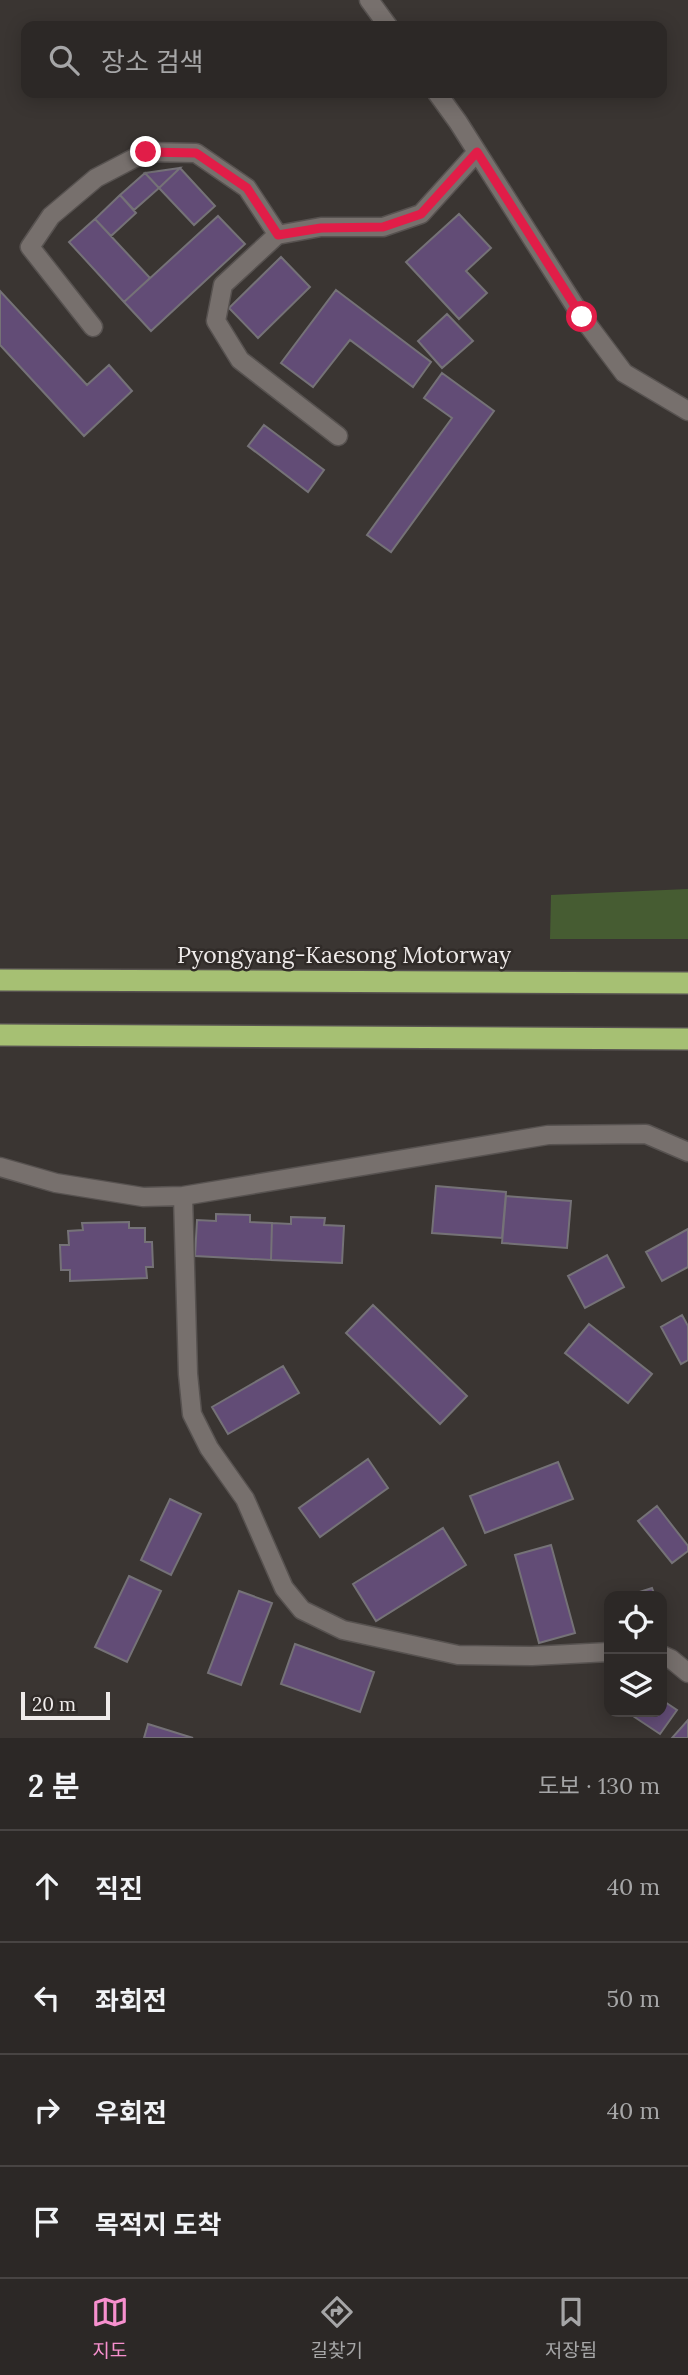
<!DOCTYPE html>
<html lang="ko">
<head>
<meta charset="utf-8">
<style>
  body { margin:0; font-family:Lora,"Noto Sans KR",serif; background:#34302e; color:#f1f3f6 }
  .controls { position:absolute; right:21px; bottom:21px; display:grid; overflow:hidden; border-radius:14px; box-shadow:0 4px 18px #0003 }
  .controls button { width:63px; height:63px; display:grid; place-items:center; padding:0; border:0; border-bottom:2px solid #484443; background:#2c2826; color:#f1f3f6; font:35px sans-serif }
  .scale { position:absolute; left:21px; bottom:18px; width:89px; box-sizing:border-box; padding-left:7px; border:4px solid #efebea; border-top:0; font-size:19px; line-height:24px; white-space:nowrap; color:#efebea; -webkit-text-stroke:5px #302b28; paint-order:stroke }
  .stop { position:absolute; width:21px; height:21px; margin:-16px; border:5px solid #e11d48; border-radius:50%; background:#fff }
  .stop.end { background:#e11d48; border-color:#fff; box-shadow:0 2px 7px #0008 }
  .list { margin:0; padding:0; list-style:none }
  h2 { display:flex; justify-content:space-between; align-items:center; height:91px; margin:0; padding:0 28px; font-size:30px }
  h2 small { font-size:23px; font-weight:400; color:#a6a6a7 }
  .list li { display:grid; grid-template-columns:46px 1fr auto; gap:21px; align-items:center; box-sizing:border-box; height:112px; padding:0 28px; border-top:2px solid #484443 }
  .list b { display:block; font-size:26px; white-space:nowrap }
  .list em { font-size:23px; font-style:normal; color:#a6a6a7 }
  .icon { flex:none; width:38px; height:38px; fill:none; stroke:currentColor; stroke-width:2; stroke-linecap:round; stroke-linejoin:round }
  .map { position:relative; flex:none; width:688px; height:1738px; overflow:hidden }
  .search { position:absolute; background:#2c2826; box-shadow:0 4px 18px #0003; left:21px; right:21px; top:21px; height:77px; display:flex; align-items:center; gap:18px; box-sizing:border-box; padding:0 24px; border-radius:14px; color:#a6a6a7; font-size:26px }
  .sheet { height:539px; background:#2c2826 }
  nav { display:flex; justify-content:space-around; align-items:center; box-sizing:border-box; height:98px; border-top:2px solid #484443; background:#2c2826; font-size:19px; color:#a6a6a7 }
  nav a { display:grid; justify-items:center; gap:4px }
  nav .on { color:#f790ce }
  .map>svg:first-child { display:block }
</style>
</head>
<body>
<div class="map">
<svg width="688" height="1738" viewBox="0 0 688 1738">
  <rect width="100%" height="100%" fill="#3a3532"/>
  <path fill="#465c32" d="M688 889V939H550L551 895Z"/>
  <path fill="#624c76" stroke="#757277" stroke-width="2" d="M180 168 215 206 194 225 159 188Z
    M180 168 159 188 145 173Z
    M145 173 159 188 134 210 120 195Z
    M120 195 136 213 111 236 95 219Z
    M459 214 491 248 466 271 487 293 459 319 406 262Z
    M218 216 245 244 151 331 124 302Z
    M95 219 150 278 124 302 69 242Z
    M281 257 310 287 258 338 229 308Z
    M336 290 431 362 413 387 350 340 313 387 281 363Z
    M0 291 87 385 109 365 132 391 84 436 0 345Z
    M447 314 473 341 442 368 418 341Z
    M442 373 494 411 391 552 367 535 452 418 424 398Z
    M264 425 324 470 308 492 248 446Z
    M436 1186 506 1192 502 1238 432 1233Z
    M506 1196 571 1201 567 1248 502 1243Z
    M216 1214 250 1215V1222L272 1223 271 1260 195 1256 197 1220 216 1221Z
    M291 1217 325 1218 324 1225 344 1226 342 1263 271 1260 272 1223 291 1224Z
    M129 1222V1228H145V1242H152L153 1267H146L147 1278 70 1281V1270H61L60 1245H69L68 1231 83 1230 82 1223Z
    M688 1229V1267L662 1281 646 1252Z
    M607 1255 624 1287 585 1308 568 1276Z
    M373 1305 467 1396 440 1424 346 1333Z
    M682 1315 688 1326V1360L681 1364 661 1327Z
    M589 1324 652 1374 628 1403 565 1353Z
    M283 1366 299 1393 228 1434 212 1407Z
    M368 1459 388 1488 320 1537 299 1508Z
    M558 1462 573 1499 485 1533 470 1496Z
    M170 1499 201 1514 171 1575 141 1560Z
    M657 1506 688 1546V1551L672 1563 638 1521Z
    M443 1528 466 1565 376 1621 353 1584Z
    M551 1545 575 1633 539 1643 515 1555Z
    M129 1576 161 1591 127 1662 95 1647Z
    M652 1588 655 1596H627Z
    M239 1591 272 1603 241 1685 208 1673Z
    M295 1644 374 1672 360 1712 281 1684Z
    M662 1700 677 1710 660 1734 627 1712H662Z
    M688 1720V1738H672Z
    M148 1724 193 1738H144Z"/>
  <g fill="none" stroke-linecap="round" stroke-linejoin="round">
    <g stroke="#575250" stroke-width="21">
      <path id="minor" d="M369 0 388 26
        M437 93 458 122 582 317 624 373 688 411
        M93 327 30 247 51 216 96 178 146 152 196 153 247 188 278 235
        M338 436 240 360 216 321 223 285 277 235 321 227H383L421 214 477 152
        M0 1167 56 1183 143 1197 183 1196 548 1135 646 1134 688 1152
        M183 1196 188 1374 192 1414 209 1448 245 1499 284 1588 302 1610 343 1630 458 1655 532 1656 609 1652
        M662 1655 671 1659 688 1673"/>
    </g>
    <g stroke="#575250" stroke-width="24">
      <path id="highway" d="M0 980 688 983
        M0 1035 688 1039"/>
    </g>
    <use href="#minor" stroke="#77706d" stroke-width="18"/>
    <use href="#highway" stroke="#a6c073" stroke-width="21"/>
  </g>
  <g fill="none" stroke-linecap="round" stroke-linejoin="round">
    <path stroke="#e11d48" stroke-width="9" d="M146 152 196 153 247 188 278 235 321 228 383 227 421 214 477 152 582 317"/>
  </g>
  <g text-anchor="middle" stroke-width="5" stroke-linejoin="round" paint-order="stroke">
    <g font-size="23" fill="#efebea" stroke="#302b28">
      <text x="344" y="963">Pyongyang-Kaesong Motorway</text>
    </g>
  </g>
</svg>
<div class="controls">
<button><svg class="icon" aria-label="locate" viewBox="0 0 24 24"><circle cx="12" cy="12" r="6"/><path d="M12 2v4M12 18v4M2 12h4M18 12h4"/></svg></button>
<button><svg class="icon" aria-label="layers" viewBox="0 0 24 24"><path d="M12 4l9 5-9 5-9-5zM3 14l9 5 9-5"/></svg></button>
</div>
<div class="scale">20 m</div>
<div class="stop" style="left:582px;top:317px"></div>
<div class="stop end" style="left:146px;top:152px"></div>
<div class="search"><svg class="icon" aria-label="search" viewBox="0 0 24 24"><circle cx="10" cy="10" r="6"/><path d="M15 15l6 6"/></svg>장소 검색</div>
</div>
<section class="sheet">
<h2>2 분<small>도보 · 130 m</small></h2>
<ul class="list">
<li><svg class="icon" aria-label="ahead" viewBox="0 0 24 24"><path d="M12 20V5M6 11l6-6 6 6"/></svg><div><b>직진</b></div><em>40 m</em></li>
<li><svg class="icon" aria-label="left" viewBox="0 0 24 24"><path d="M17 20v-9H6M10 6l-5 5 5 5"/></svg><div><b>좌회전</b></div><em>50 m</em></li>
<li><svg class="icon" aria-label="right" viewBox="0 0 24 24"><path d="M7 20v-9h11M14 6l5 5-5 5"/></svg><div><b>우회전</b></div><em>40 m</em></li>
<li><svg class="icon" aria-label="arrive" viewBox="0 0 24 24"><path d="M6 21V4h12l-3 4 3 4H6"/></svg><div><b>목적지 도착</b></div></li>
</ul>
</section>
<nav>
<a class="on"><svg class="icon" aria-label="map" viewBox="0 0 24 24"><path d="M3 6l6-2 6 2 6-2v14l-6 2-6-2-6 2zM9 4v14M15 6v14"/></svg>지도</a>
<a><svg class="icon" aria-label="directions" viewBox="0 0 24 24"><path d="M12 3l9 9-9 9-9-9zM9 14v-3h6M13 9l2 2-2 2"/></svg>길찾기</a>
<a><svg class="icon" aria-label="saved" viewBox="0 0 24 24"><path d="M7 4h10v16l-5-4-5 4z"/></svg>저장됨</a>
</nav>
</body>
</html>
